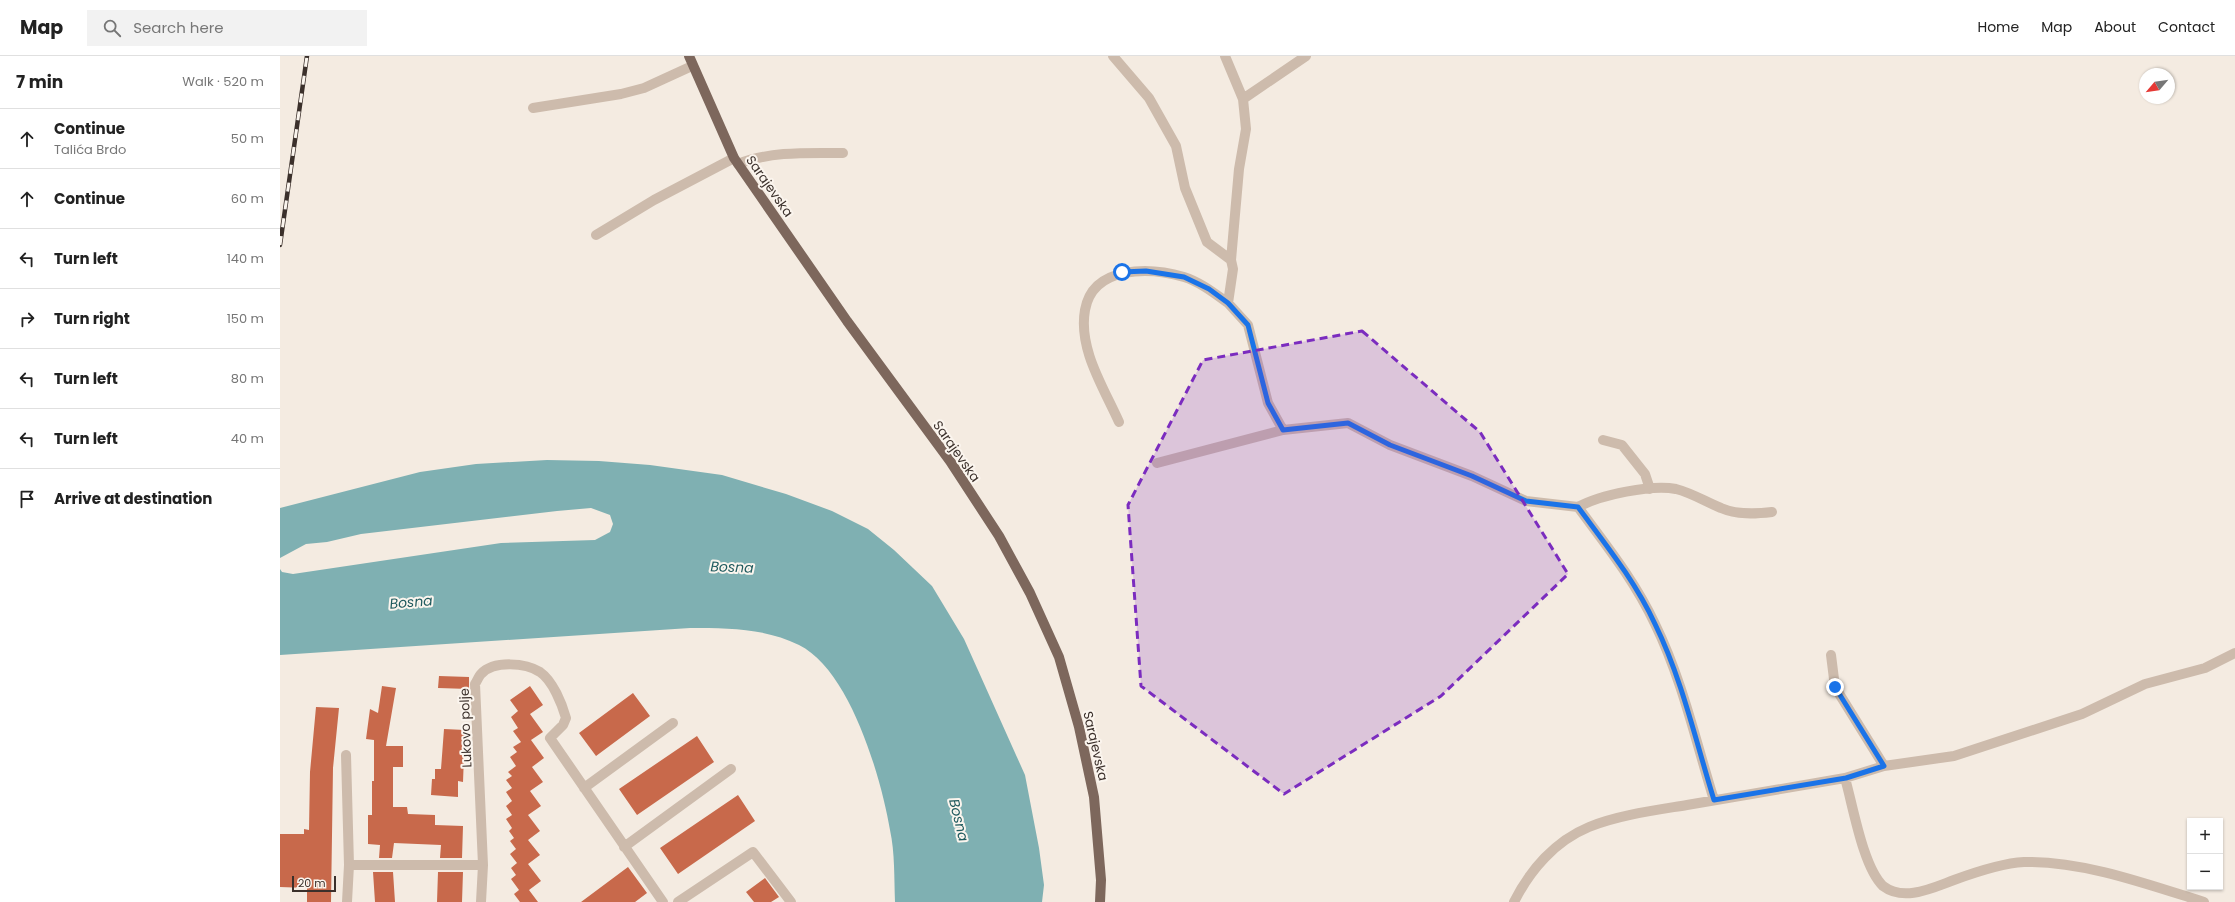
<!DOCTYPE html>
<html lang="en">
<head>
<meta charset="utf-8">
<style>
  body { margin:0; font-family:Poppins,sans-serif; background:#f2f2f2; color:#222 }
  .controls { position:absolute; right:12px; bottom:12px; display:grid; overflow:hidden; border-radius:0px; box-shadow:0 1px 3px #0004 }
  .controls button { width:36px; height:36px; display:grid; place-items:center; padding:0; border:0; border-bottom:1px solid #e0e0e0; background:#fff; color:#222; font:20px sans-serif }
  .compass { position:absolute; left:1859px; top:12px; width:36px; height:36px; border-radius:50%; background:#fff; box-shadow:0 1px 3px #0004; rotate:241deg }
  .scale { position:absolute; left:12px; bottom:10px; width:44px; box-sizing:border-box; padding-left:4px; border:2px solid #3b302b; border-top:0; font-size:11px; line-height:14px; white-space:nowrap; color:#3b302b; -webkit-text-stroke:3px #fbf5ee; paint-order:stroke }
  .stop { position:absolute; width:12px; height:12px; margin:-9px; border:3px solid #1a73e8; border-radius:50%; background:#fff }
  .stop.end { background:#1a73e8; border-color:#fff; box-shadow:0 1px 4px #0008 }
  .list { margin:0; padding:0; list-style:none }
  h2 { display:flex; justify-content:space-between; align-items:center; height:52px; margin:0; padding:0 16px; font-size:17px }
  h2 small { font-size:13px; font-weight:400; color:#767676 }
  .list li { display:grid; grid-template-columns:26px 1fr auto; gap:12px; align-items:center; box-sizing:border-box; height:60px; padding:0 16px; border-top:1px solid #e0e0e0 }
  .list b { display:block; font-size:15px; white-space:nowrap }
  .list p { margin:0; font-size:13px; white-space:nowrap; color:#767676 }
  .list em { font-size:13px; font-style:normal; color:#767676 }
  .icon { flex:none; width:22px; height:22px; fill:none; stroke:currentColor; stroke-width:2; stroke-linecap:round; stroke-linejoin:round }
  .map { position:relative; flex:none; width:1955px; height:846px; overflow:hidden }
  header { display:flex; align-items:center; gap:24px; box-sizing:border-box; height:56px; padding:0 20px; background:#fff; border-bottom:1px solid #e0e0e0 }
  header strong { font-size:19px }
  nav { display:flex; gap:22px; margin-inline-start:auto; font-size:14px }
  .search { width:280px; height:36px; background:#f2f2f2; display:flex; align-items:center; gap:10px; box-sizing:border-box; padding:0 14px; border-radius:0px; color:#767676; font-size:15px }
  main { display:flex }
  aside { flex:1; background:#fff }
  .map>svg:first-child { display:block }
</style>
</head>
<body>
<header>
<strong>Map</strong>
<div class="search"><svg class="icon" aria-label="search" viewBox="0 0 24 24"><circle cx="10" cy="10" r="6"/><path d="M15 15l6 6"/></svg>Search here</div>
<nav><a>Home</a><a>Map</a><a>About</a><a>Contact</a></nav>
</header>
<main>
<aside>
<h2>7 min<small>Walk · 520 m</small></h2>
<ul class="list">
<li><svg class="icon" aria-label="ahead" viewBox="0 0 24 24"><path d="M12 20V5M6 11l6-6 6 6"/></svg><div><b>Continue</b><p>Talića Brdo</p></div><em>50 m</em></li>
<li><svg class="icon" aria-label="ahead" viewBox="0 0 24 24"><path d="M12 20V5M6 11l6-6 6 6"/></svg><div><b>Continue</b></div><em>60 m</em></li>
<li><svg class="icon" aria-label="left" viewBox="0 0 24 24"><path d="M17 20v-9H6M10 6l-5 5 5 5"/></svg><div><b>Turn left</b></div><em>140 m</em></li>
<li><svg class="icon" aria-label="right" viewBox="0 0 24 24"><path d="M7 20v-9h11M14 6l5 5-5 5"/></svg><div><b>Turn right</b></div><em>150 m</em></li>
<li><svg class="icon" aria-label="left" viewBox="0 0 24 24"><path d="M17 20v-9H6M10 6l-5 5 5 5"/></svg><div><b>Turn left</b></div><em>80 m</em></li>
<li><svg class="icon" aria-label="left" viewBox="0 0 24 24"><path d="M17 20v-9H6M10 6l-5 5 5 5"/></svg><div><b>Turn left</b></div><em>40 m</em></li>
<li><svg class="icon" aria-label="arrive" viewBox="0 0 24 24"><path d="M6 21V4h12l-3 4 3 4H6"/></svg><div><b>Arrive at destination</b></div></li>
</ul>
</aside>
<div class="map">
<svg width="1955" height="846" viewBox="0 0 1955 846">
  <rect width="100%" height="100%" fill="#f4ebe1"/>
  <path fill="#7fb0b2" d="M267 404 319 405 370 409 442 419 506 438 552 455 588 473 614 494 652 530 684 583 745 719 759 792 764 829 762 846H615C614 822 615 797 610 774 601 721 570 614 519 589 484 572 448 572 410 572L0 599V513L2 516 13 518 221 487 315 484 330 476 333 468 330 459 311 452 277 455 81 478 47 486 26 488 0 502V452L140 416 196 408Z"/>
  <path fill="#c8694b" d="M159 620 189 621V633L158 632Z
    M102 630 116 632 106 690H123V711H113V751H127L128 758 155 759V769L183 770 182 802H160L161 789 114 787 112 802H99L100 789 88 788V759H92V725H94V684L86 683 90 653 98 657Z
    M250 630 263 649 250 658 263 676 251 684 264 702 252 711 263 726 250 735 261 750 248 759 260 775 248 784 260 799 248 808 261 825 249 834 258 846H240L234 838 239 834 231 823 236 819 231 812 237 807 230 798 236 793 230 785 234 782 229 775 232 772 226 763 232 759 226 750 232 745 226 736 232 732 226 724 232 720 228 716 236 710 230 701 237 696 233 691 241 686 233 675 238 672 231 661 238 655 230 644Z
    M353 637 370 660 316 700 299 677Z
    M36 651 59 652 53 712 51 846H27V832L0 831V778H24V773L29 774 30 716Z
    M164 673 185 674 183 726 178 725V741L151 739 152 723H155V713H161Z
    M417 680 434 706 357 759 339 733Z
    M458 739 475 765 398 818 380 792Z
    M348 811 367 837 355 846H301Z
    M93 816H113L115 846H95Z
    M158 816H183L182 846H157Z
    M485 822 499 841 491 846H474L466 836Z"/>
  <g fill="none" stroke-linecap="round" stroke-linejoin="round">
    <path stroke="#cdbbac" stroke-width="10" d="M833 0 869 42 896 90 905 132 927 186 951 204 953 213 948 247 968 269 988 347 1003 374 1068 367 1110 389 1192 420 1246 445 1298 451C1326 489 1355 525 1375 568 1402 623 1416 686 1434 744
      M945 0 963 43 966 73 959 113 951 204
      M963 43 1026 0
      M253 52 341 38 364 32 412 10
      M458 108C491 95 528 97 563 97
      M316 179 374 144 454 102
      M839 366C824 332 798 293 805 254 813 209 870 211 904 221 920 226 934 237 948 247
      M1323 384 1342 389 1365 418 1370 433
      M877 407 1003 374
      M1298 451C1320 439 1372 428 1396 433 1412 437 1426 446 1441 452 1457 459 1475 458 1492 456
      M1551 599 1555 631 1604 710
      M66 699 69 809 67 846
      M304 732 393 667
      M344 791 451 713
      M69 809H203L201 846
      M203 809 195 628C197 625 199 620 201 618 214 604 246 607 260 616 273 625 282 648 286 662L283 669 270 682 383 846
      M398 846 473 796 511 846
      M1234 846C1250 814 1275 785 1309 771 1338 759 1377 754 1407 749 1460 740 1513 731 1565 722
      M1924 846C1870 829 1801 804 1744 806 1724 807 1693 817 1674 824 1652 832 1624 846 1603 830 1583 811 1573 750 1565 722L1604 710 1674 700 1802 658 1865 628 1925 612 1955 597"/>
    <path stroke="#7d675c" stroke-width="10" d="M409 0 454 102 567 265 670 405 719 480 750 537 779 601 799 671 814 741 821 824 820 846"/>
    <g stroke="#3b302b" stroke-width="4.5">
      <path id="rail" d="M0 189 27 0"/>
    </g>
    <use href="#rail" stroke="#fbf5ee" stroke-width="3" stroke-dasharray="9" stroke-linecap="butt"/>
  </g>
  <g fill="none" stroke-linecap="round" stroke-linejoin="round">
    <path stroke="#1a73e8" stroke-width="5" d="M842 216 866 215 904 221 929 233 948 247 968 269 988 347 1003 374 1068 367 1110 389 1192 420 1246 445 1298 451C1326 489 1355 525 1375 568 1402 623 1416 686 1434 744L1566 722 1604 710 1555 631"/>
  </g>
  <path fill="#7b2cbf" fill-opacity="0.2" stroke="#7b2cbf" stroke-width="3" stroke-dasharray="8 5" stroke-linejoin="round" d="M1082 275 1200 376 1288 518 1161 640 1004 738 861 630 848 449 923 304Z"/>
  <g text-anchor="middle" stroke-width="4" stroke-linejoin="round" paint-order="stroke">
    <g font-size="13" fill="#3b302b" stroke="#fbf5ee">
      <text transform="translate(490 130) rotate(55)" y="5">Sarajevska</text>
      <text transform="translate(677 395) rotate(55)" y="5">Sarajevska</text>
      <text transform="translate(185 672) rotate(-92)" y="5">Lukovo polje</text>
      <text transform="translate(816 690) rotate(77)" y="5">Sarajevska</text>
    </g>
    <g font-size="14" font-style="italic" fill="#1f5a5e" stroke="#fbf5ee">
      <text transform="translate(452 511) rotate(2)" y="5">Bosna</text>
      <text transform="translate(131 546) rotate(-5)" y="5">Bosna</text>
      <text transform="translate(679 764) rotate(76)" y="5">Bosna</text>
    </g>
  </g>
</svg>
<div class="controls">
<button>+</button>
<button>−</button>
</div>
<svg class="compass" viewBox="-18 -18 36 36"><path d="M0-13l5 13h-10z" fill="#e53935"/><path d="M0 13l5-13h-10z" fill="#767676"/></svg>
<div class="scale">20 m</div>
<div class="stop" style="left:842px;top:216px"></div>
<div class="stop end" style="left:1555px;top:631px"></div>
</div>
</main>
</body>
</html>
